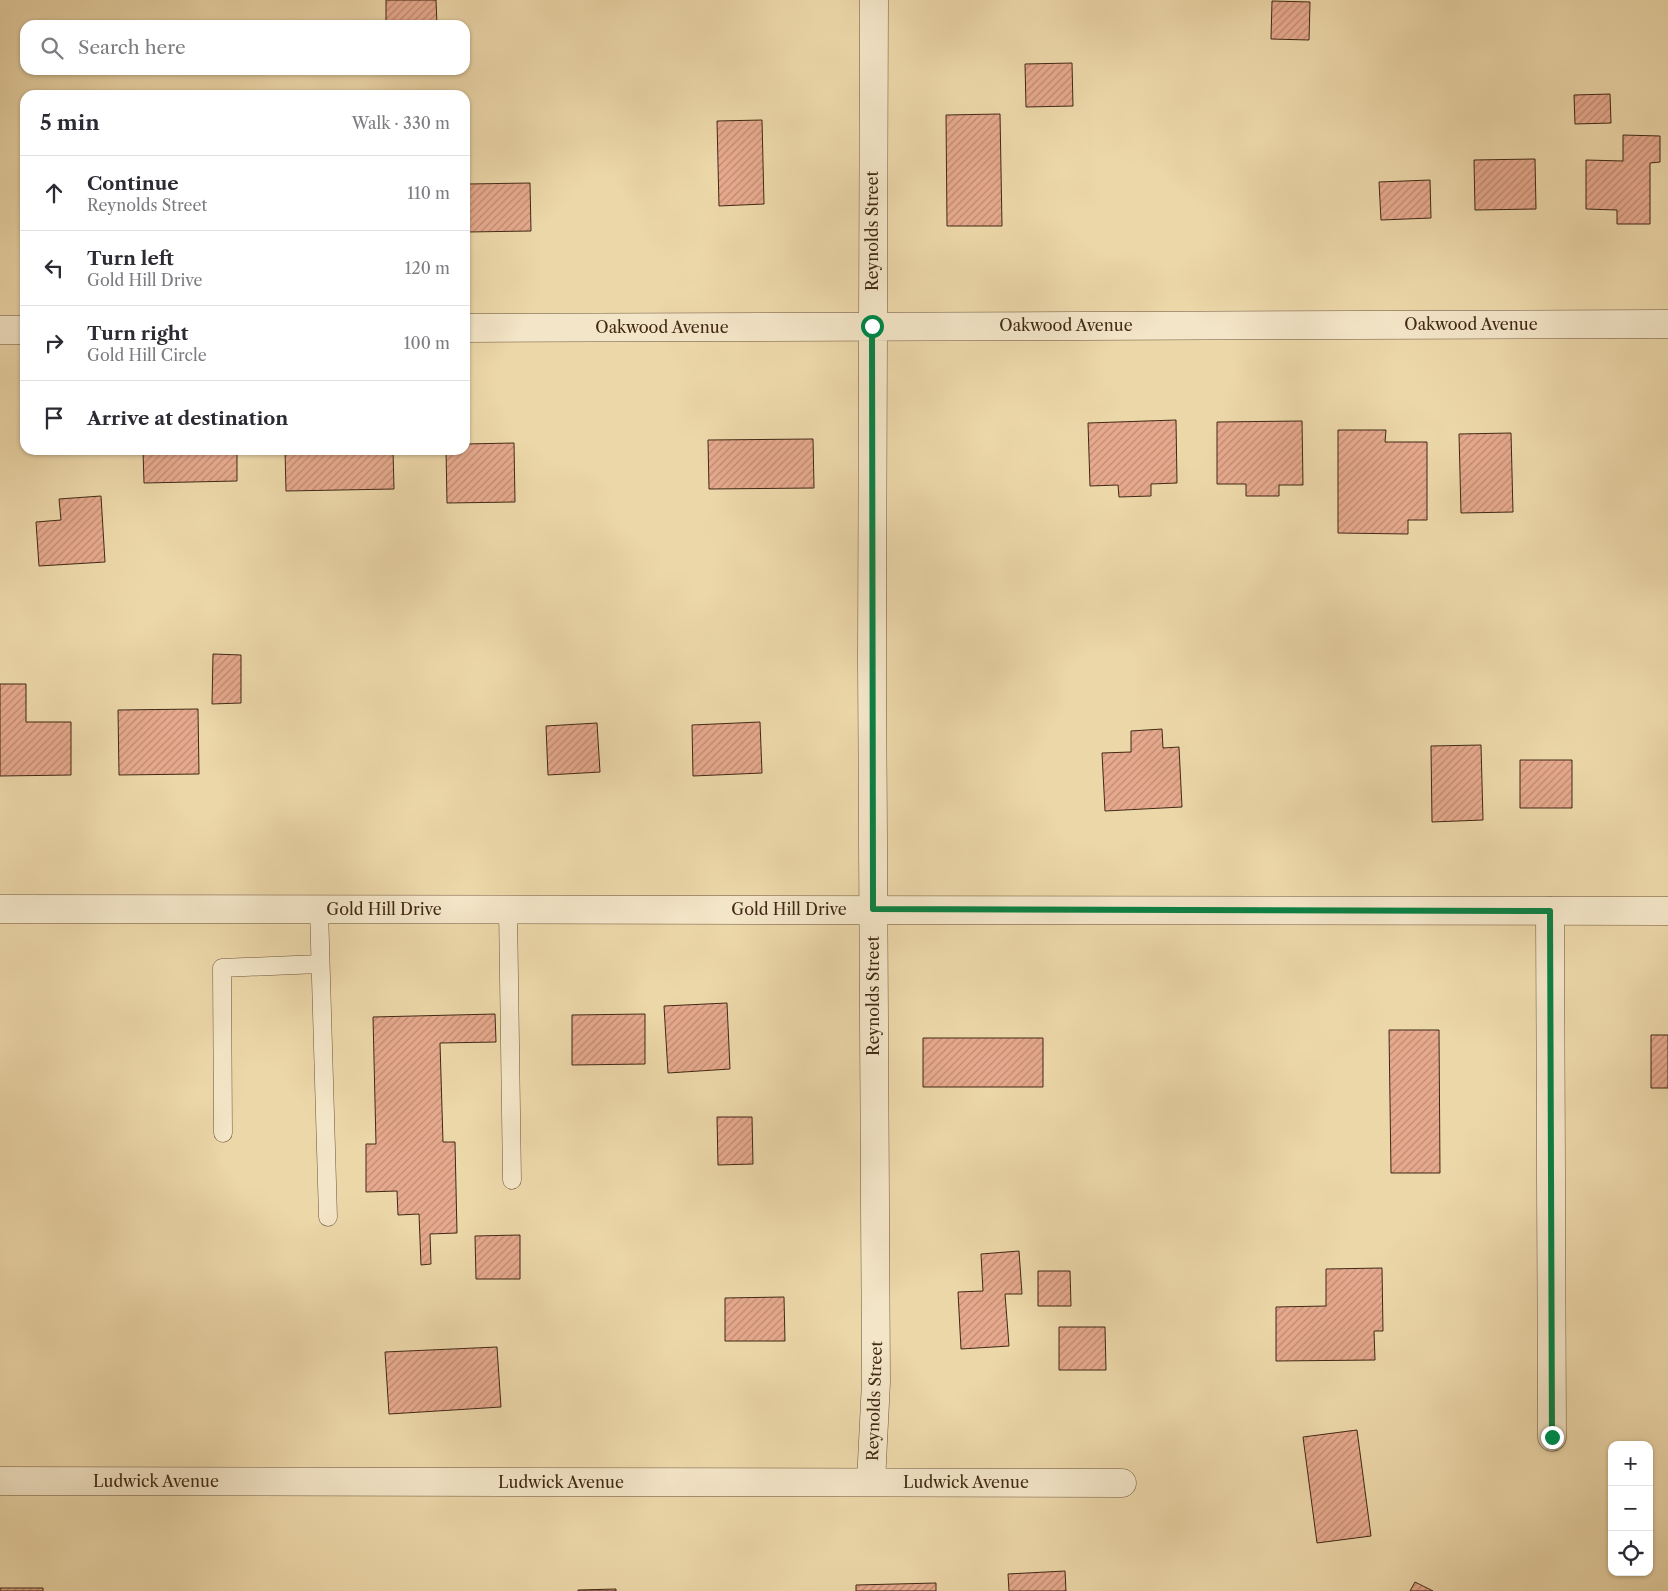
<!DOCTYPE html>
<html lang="en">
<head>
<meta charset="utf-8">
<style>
  body { margin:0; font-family:"Libre Caslon Text",serif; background:#f2f2f3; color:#2b2b33 }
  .controls { position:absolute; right:15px; bottom:15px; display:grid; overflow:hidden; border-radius:10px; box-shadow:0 1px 4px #0004 }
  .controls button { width:45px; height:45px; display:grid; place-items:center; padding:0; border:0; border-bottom:1px solid #e1e1e2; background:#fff; color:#2b2b33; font:25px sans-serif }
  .stop { position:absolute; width:15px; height:15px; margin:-11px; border:4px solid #0b8043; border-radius:50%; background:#fff }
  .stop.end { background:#0b8043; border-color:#fff; box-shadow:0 1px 5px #0008 }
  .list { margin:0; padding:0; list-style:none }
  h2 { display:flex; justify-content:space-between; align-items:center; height:65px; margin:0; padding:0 20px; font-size:21px }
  h2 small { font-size:16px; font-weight:400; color:#7c7c81 }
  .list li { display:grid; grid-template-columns:32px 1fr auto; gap:15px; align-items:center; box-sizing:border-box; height:75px; padding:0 20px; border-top:1px solid #e1e1e2 }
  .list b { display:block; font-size:19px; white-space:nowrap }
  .list p { margin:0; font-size:16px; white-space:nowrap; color:#7c7c81 }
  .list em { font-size:16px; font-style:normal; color:#7c7c81 }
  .icon { flex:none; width:28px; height:28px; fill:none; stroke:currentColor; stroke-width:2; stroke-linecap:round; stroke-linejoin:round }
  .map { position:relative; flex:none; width:1668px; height:1591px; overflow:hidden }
  .search { position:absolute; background:#fff; box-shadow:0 1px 4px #0004; left:20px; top:20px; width:450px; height:55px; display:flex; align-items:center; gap:12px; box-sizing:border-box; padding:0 18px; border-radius:15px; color:#7c7c81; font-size:19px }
  .panel { position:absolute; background:#fff; box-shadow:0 1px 4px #0004; left:20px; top:90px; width:450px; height:365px; border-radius:15px }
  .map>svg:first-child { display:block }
</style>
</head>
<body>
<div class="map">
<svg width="1668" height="1591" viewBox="0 0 1668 1591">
  <defs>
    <pattern id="building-hatch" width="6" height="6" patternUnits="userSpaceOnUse" patternTransform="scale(1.25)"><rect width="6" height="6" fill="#e6a98d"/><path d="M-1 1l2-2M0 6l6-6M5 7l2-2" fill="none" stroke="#bc8a72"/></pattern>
  </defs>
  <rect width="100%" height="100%" fill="#ecd7a9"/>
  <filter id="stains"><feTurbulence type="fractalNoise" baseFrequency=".004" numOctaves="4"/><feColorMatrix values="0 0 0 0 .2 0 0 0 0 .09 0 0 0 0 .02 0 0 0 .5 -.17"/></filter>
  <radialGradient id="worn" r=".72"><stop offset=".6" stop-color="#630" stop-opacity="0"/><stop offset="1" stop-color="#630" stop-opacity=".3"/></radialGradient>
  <path fill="url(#building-hatch)" stroke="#412915" d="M386 0H436L437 25H386Z
    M1272 1 1310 2 1309 40 1271 39Z
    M1072 63 1073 106 1026 107 1025 64Z
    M1610 94 1611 123 1575 124 1574 95Z
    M1000 114 1002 226H947L946 115Z
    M762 120 764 204 719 206 717 121Z
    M1623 135 1660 136V162L1650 163V224H1617V210L1586 209V160L1623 161Z
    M1535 159 1536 209 1475 210 1474 160Z
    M1430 180 1431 218 1381 220 1379 182Z
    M530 183 531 231 468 232V184Z
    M1176 420 1177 483 1151 484V496L1119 497 1118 485 1090 486 1088 423Z
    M1302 421 1303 485H1279V496H1246V484H1217V422Z
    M1338 430H1386L1385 442H1427V520H1408V534L1338 533Z
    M1511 433 1513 512 1461 513 1459 434Z
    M813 439 814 488 709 489 708 440Z
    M514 443 515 502 447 503 446 450H465V444Z
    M143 450H237V481L144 483Z
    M285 450H393L394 489 286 491Z
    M101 496 105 562 39 566 36 522 61 520 59 499Z
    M213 654 241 655V703L212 704Z
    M0 684H26V722H71V775L0 776Z
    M198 709 199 774 119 775 118 710Z
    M760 722 762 773 693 776 692 725Z
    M597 723 600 772 548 775 546 726Z
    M1162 729 1163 748 1179 747 1182 807 1105 811 1102 753 1131 752V731Z
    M1481 745 1483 820 1432 822 1431 746Z
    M1520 760H1572V808H1520Z
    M727 1003 730 1069 668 1073 664 1006Z
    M495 1014 496 1042 440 1043 443 1142H455L457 1233 430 1234 431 1264 421 1265 419 1214 398 1215 397 1191 366 1192V1144H376L373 1017Z
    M645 1014V1064L572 1065V1015Z
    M1389 1030H1439L1440 1173H1391Z
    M1651 1035H1668V1088H1651Z
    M923 1038H1043V1087H923Z
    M717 1117H752L753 1164 718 1165Z
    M520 1235V1279H476L475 1236Z
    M1019 1251 1022 1294H1005L1009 1346 961 1349 958 1292 983 1291 981 1254Z
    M1382 1268 1383 1331H1374L1375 1360 1276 1361V1307L1326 1306V1269Z
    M1038 1271H1070L1071 1306H1038Z
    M784 1297 785 1341H725V1298Z
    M1059 1327H1105L1106 1370H1059Z
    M497 1347 501 1407 389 1414 385 1352Z
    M1357 1430 1371 1536 1317 1543 1303 1437Z
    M1065 1571 1066 1591H1009L1008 1574Z
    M1415 1582 1433 1591H1410Z
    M936 1583V1591H856V1585Z
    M0 1588H43V1591H0Z
    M616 1589V1591H578V1590Z"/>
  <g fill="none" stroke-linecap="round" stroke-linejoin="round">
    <g stroke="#6c543a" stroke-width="19">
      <path id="service" d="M508 909 512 1180
        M319 910 328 1217
        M223 1133 222 968 319 964"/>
    </g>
    <g stroke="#6c543a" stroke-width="29">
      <path id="minor" d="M465 328 1668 324
        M0 330H25
        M1550 911 1552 1437
        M0 1481 1122 1483
        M871 1482 876 1382 872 661 874 0"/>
    </g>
    <g stroke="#6c543a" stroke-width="29">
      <path id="tertiary" d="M0 909 1668 911"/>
    </g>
    <use href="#service" stroke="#f3e5c7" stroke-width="18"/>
    <use href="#minor" stroke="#f3e5c7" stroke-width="28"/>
    <use href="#tertiary" stroke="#f3e5c7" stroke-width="28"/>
  </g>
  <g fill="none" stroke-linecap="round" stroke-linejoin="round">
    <path stroke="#0b8043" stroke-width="6" d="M872 326 873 909 1550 911 1552 1437"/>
  </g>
  <g text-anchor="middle" stroke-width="4" stroke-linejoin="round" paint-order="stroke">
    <g font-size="16" fill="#412915" stroke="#f3e5c7">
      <text transform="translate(872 231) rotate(-90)" y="6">Reynolds Street</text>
      <text x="1471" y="330">Oakwood Avenue</text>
      <text x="1066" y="331">Oakwood Avenue</text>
      <text x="662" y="333">Oakwood Avenue</text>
      <text x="384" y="915">Gold Hill Drive</text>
      <text x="789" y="915">Gold Hill Drive</text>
      <text transform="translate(873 996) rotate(-90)" y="6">Reynolds Street</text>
      <text transform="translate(874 1401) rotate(-88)" y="6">Reynolds Street</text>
      <text x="156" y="1487">Ludwick Avenue</text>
      <text x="561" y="1488">Ludwick Avenue</text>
      <text x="966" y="1488">Ludwick Avenue</text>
    </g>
  </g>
  <rect width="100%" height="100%" filter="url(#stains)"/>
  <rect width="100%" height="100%" fill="url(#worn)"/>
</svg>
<div class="controls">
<button>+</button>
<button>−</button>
<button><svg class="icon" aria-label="locate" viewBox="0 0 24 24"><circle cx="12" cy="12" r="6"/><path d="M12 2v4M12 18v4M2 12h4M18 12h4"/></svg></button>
</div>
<div class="stop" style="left:872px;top:326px"></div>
<div class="stop end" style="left:1552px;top:1437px"></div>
<div class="search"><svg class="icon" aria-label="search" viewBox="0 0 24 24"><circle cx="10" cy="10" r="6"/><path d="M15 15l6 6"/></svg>Search here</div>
<section class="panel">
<h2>5 min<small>Walk · 330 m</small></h2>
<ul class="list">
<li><svg class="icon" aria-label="ahead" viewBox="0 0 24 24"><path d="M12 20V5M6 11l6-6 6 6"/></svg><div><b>Continue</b><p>Reynolds Street</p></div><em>110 m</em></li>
<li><svg class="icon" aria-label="left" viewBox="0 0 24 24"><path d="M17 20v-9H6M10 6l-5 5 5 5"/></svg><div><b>Turn left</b><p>Gold Hill Drive</p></div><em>120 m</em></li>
<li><svg class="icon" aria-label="right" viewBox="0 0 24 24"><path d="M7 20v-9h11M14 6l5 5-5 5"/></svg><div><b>Turn right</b><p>Gold Hill Circle</p></div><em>100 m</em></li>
<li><svg class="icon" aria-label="arrive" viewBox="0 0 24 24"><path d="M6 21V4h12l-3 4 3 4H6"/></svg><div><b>Arrive at destination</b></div></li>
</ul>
</section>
</div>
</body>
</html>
